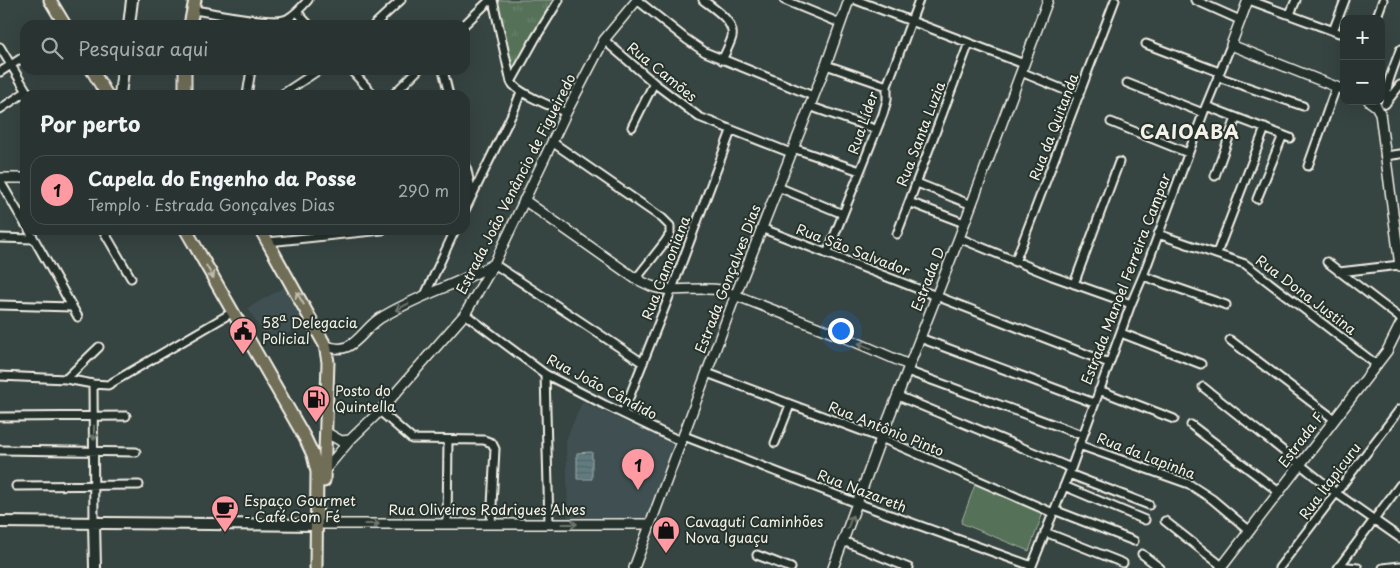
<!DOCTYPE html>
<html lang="pt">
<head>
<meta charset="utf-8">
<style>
  body { margin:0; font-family:"Playpen Sans",sans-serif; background:#343f3e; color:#f1f3f6 }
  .controls { position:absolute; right:15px; top:15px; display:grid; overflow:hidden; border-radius:10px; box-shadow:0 5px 20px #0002 }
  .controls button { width:45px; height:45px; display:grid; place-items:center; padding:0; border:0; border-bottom:1px solid #444e4d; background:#283332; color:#f1f3f6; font:25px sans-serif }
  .you { position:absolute; left:840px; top:330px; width:18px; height:18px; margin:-12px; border:4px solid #fff; border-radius:50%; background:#1a73e8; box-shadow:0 0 0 8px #1a73e833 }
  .badge { display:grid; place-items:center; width:32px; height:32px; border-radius:50%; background:#ff9aa2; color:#111; font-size:16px; font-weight:700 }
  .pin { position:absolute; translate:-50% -41px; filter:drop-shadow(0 1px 2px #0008) }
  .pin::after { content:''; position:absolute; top:26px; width:18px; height:15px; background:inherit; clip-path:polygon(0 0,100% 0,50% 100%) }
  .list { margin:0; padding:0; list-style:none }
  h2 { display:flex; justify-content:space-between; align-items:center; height:65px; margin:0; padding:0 20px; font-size:21px }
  h2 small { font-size:16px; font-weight:400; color:#a5aaac }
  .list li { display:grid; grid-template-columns:32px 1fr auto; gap:15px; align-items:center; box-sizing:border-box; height:70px; margin:0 10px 10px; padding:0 10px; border:1px solid #444e4d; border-radius:15px }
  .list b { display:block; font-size:19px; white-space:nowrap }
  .list p { margin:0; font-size:16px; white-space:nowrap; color:#a5aaac }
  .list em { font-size:16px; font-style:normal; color:#a5aaac }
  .icon { flex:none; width:28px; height:28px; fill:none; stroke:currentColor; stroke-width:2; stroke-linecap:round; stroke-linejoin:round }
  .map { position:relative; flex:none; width:1400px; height:568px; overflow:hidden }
  .search { position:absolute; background:#283332; box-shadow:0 5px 20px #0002; left:20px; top:20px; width:450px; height:55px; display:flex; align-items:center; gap:12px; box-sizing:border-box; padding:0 18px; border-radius:15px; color:#a5aaac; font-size:19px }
  .panel { position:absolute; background:#283332; box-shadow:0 5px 20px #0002; left:20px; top:90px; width:450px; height:145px; border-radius:15px }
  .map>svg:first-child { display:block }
</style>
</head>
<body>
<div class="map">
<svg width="1400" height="568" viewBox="0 0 1400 568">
  <defs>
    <pattern id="park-tufts" width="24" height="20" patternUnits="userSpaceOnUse" patternTransform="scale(1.25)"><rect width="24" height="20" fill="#557158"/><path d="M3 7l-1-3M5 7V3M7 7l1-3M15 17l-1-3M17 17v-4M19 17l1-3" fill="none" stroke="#6e8670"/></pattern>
    <pattern id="water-rules" width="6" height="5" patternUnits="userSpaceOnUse" patternTransform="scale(1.25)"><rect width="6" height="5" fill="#617b80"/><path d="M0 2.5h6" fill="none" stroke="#566466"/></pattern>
  </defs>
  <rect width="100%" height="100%" fill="#364442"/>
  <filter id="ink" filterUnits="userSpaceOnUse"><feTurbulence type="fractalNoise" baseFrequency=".02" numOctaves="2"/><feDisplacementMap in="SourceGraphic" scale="10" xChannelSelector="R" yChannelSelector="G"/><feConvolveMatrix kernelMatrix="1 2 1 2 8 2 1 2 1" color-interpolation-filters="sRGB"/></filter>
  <g filter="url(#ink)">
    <path fill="#415051" d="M286 286 307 322 269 344 248 308Z
      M582 402 675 445 648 518H568L566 440Z"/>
    <path fill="url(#park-tufts)" stroke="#a4b1a0" d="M497 0H554L512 71Z"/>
    <path fill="#557158" stroke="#a4b1a0" d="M976 482 1044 510 1029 551 961 523Z"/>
    <path fill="url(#water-rules)" stroke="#9caaaa" d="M592 452V479H577V453Z"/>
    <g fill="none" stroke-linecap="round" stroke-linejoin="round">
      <g stroke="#f4f1e8" stroke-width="11">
        <path id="minor" d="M493 0 511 82C518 94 552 106 566 113
          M637 0 686 39 705 52 813 96
          M703 0C713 8 735 21 732 37 730 44 726 52 722 60
          M784 0 840 23
          M856 0 1024 64
          M1195 0 1240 20
          M1249 0 1339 33
          M193 10C211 12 273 26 287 19 296 14 302 7 308 0
          M297 12 309 25
          M1290 14 1296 0
          M1376 19 1383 0
          M374 25 401 0
          M464 25 490 0
          M1333 31 1345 0
          M604 40 654 83 699 117 791 153
          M1146 44 1219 72
          M0 47 29 95
          M826 65 887 86
          M351 70 374 95
          M443 70 449 95
          M0 72 25 56
          M1021 72 1079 96
          M1218 77 1303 106
          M511 82 535 39 559 0
          M1127 83 1203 113
          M247 95 251 70
          M281 95 319 70
          M393 95 418 70
          M1386 103C1385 85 1394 68 1400 50
          M1385 104 1400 85
          M809 106 875 129
          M1206 106 1290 138
          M0 109 27 91
          M1111 122 1188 153
          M632 127 654 83
          M552 142 662 218 670 226V234L665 242 636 279
          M793 148 860 171
          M1385 156 1400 154
          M465 162 472 193
          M1308 166 1336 87
          M1215 176 1236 118
          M0 181 25 224
          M917 183 972 205
          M778 187 843 214
          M1257 199 1283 135
          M909 202 964 223
          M465 210 514 110 521 92
          M761 228 1109 363
          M29 230 78 317
          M103 230 131 278
          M897 234 969 43
          M1158 234 1245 264 1377 365
          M0 238 34 239
          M959 238 1052 276 1131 304
          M268 242 382 230
          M1217 253 1265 128
          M827 254 883 114 887 100V86L919 0
          M1015 262 1115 0
          M1327 262 1400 318
          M494 264 643 363
          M1339 272 1400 265
          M1143 276 1226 305
          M1074 284 1119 162
          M425 295 455 230
          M0 305 72 307
          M465 314 545 374 605 405 682 442
          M1121 333 1201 364
          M920 338 1094 403
          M1230 340 1334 419
          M907 371 1082 435
          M707 373 881 438 1053 513
          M545 374 549 524
          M0 376 66 379 93 384 108 385 233 312
          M66 379 99 347
          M93 384 94 522
          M1203 387 1336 493 1400 538
          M1099 390 1174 419
          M898 396 1071 468
          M380 411 412 439 484 440 492 443 495 449 491 524
          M623 413 672 289 731 131
          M0 417 126 416
          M1191 425 1279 492
          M684 436 857 503 1032 566
          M775 443 790 405
          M1079 445 1189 484 1212 499 1250 531
          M0 450 136 452
          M1069 474 1149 505
          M16 486 139 485
          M1064 486 1145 520
          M1054 510 1134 541
          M1165 521 1222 566
          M447 524 448 440
          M1045 532 1123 563
          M843 541 909 568
          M1142 554 1160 568
          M757 555 791 568
          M1339 566 1358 568
          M1031 568 1069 474 1131 304 1143 276 1206 106 1231 45
          M1279 568 1400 409
          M1338 568 1400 485
          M1383 568 1400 566"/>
      </g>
      <g stroke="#f4f1e8" stroke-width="12">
        <path id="tertiary" d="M1248 0 1231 45 1344 90
          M1369 101 1376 106 1380 113 1400 266
          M0 178H25
          M524 200 636 279C641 281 646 284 651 286 673 294 699 286 722 290L853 341 909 365
          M325 345C352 358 360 332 379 319 415 296 457 285 494 264
          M327 433 341 441 350 440
          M324 471 350 440 380 411 465 314 494 264 566 113 604 40 637 0
          M323 524H650
          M634 568 736 294 826 65 849 0
          M833 568 881 438 959 238 1048 0
          M1221 568 1387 351 1400 325"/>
      </g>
      <g stroke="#f4f1e8" stroke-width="14">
        <path id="secondary" d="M129 25 132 0
          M120 95 123 70
          M0 522 316 525
          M94 522 95 568"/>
      </g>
      <g stroke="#f4f1e8" stroke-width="15">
        <path id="primary" d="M50 0 65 25
          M190 25 195 0
          M92 70 107 95
          M185 95V70
          M186 230 305 438 313 455 317 472 316 568
          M261 230 325 345 328 362 324 481"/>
      </g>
      <use href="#minor" stroke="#26332d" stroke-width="7"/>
      <use href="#tertiary" stroke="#26332d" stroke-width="9"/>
      <use href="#secondary" stroke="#26332d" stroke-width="10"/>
      <use href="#primary" stroke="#716e59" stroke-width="11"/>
    </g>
    <defs><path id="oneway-shaft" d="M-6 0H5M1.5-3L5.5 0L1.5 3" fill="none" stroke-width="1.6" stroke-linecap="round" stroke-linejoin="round" transform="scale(1.25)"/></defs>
    <g stroke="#c0bdaf">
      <use href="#oneway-shaft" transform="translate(210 272) rotate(60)"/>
      <use href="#oneway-shaft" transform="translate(300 298) rotate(-120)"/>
    </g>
    <g stroke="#6e766e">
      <use href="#oneway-shaft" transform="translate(402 307) rotate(152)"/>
      <use href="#oneway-shaft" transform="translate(865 346) rotate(-157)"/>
      <use href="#oneway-shaft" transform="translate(94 433) rotate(90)"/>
      <use href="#oneway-shaft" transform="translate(850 522) rotate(-69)"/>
      <use href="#oneway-shaft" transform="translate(372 524)"/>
      <use href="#oneway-shaft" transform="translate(570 524)"/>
    </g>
  </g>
  <defs>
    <g id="civic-pin" transform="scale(1.4375)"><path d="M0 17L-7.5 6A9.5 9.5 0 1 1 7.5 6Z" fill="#ff9aa2" stroke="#26332d"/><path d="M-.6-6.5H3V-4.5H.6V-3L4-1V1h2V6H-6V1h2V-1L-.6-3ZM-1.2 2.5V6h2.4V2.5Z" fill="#111"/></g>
    <g id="fuel-pin" transform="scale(1.4375)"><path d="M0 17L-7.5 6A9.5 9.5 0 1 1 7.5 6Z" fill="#ff9aa2" stroke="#26332d"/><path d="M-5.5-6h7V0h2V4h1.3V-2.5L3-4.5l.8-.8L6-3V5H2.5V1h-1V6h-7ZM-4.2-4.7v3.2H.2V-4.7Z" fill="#111"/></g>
    <g id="cafe-pin" transform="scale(1.4375)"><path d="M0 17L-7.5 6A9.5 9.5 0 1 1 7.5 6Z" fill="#ff9aa2" stroke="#26332d"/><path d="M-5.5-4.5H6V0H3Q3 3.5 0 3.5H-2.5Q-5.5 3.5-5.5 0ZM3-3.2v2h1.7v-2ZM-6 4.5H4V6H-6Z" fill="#111"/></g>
    <g id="shop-pin" transform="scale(1.4375)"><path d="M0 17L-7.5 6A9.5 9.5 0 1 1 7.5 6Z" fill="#ff9aa2" stroke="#26332d"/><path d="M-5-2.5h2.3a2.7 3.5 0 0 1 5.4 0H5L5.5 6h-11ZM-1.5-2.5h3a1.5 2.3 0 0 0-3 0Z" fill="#111"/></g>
  </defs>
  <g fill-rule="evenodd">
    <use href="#civic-pin" x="243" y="331"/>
    <use href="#fuel-pin" x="316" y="399"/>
    <use href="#cafe-pin" x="225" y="509"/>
    <use href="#shop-pin" x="666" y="530"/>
  </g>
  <g text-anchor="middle" stroke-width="4" stroke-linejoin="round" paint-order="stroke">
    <g font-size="14" fill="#f4f1e8" stroke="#26332d">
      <text transform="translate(662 72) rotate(39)" y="5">Rua Camões</text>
      <text transform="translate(863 123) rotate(-71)" y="5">Rua Líder</text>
      <text transform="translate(1054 127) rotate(-69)" y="5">Rua da Quitanda</text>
      <text transform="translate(921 134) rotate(-69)" y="5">Rua Santa Luzia</text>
      <text transform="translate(516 184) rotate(-63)" y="5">Estrada João Venâncio de Figueiredo</text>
      <text transform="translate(853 250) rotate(21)" y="5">Rua São Salvador</text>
      <text transform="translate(666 268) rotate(-69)" y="5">Rua Camoniana</text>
      <text transform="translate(728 279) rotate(-69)" y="5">Estrada Gonçalves Dias</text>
      <text transform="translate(928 279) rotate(-69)" y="5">Estrada D</text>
      <text transform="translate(1126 279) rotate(-69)" y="5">Estrada Manoel Ferreira Campar</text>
      <text transform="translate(1306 295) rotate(37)" y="5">Rua Dona Justina</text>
      <text transform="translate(602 387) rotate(28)" y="5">Rua João Cândido</text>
      <text transform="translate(886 429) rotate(22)" y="5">Rua Antônio Pinto</text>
      <text transform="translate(1301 440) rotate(-53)" y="5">Estrada F</text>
      <text transform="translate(1146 456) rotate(21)" y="5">Rua da Lapinha</text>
      <text transform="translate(1330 481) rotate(-53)" y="5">Rua Itapicuru</text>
      <text transform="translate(862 491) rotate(21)" y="5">Rua Nazareth</text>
      <text x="487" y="515">Rua Oliveiros Rodrigues Alves</text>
    </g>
    <g font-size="14" fill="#f4f1e8" stroke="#26332d" text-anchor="start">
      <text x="262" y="328">58ª Delegacia<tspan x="262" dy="16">Policial</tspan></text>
      <text x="335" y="396">Posto do<tspan x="335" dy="16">Quintella</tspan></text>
      <text x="244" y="506">Espaço Gourmet<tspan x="244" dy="16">- Café Com Fé</tspan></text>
      <text x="685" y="527">Cavaguti Caminhões<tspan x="685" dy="16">Nova Iguaçu</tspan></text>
    </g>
    <g font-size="19" font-weight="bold" letter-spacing="1" fill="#f4f1e8" stroke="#26332d">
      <text x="1190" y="139">CAIOABA</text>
    </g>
  </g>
</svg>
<div class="controls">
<button>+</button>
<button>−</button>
</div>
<div class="you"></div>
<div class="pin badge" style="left:638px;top:490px">1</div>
<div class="search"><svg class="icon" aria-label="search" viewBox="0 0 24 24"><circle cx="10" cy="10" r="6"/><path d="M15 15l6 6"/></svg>Pesquisar aqui</div>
<section class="panel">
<h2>Por perto<small></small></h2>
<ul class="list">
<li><span class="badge">1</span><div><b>Capela do Engenho da Posse</b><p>Templo · Estrada Gonçalves Dias</p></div><em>290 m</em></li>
</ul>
</section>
</div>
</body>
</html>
